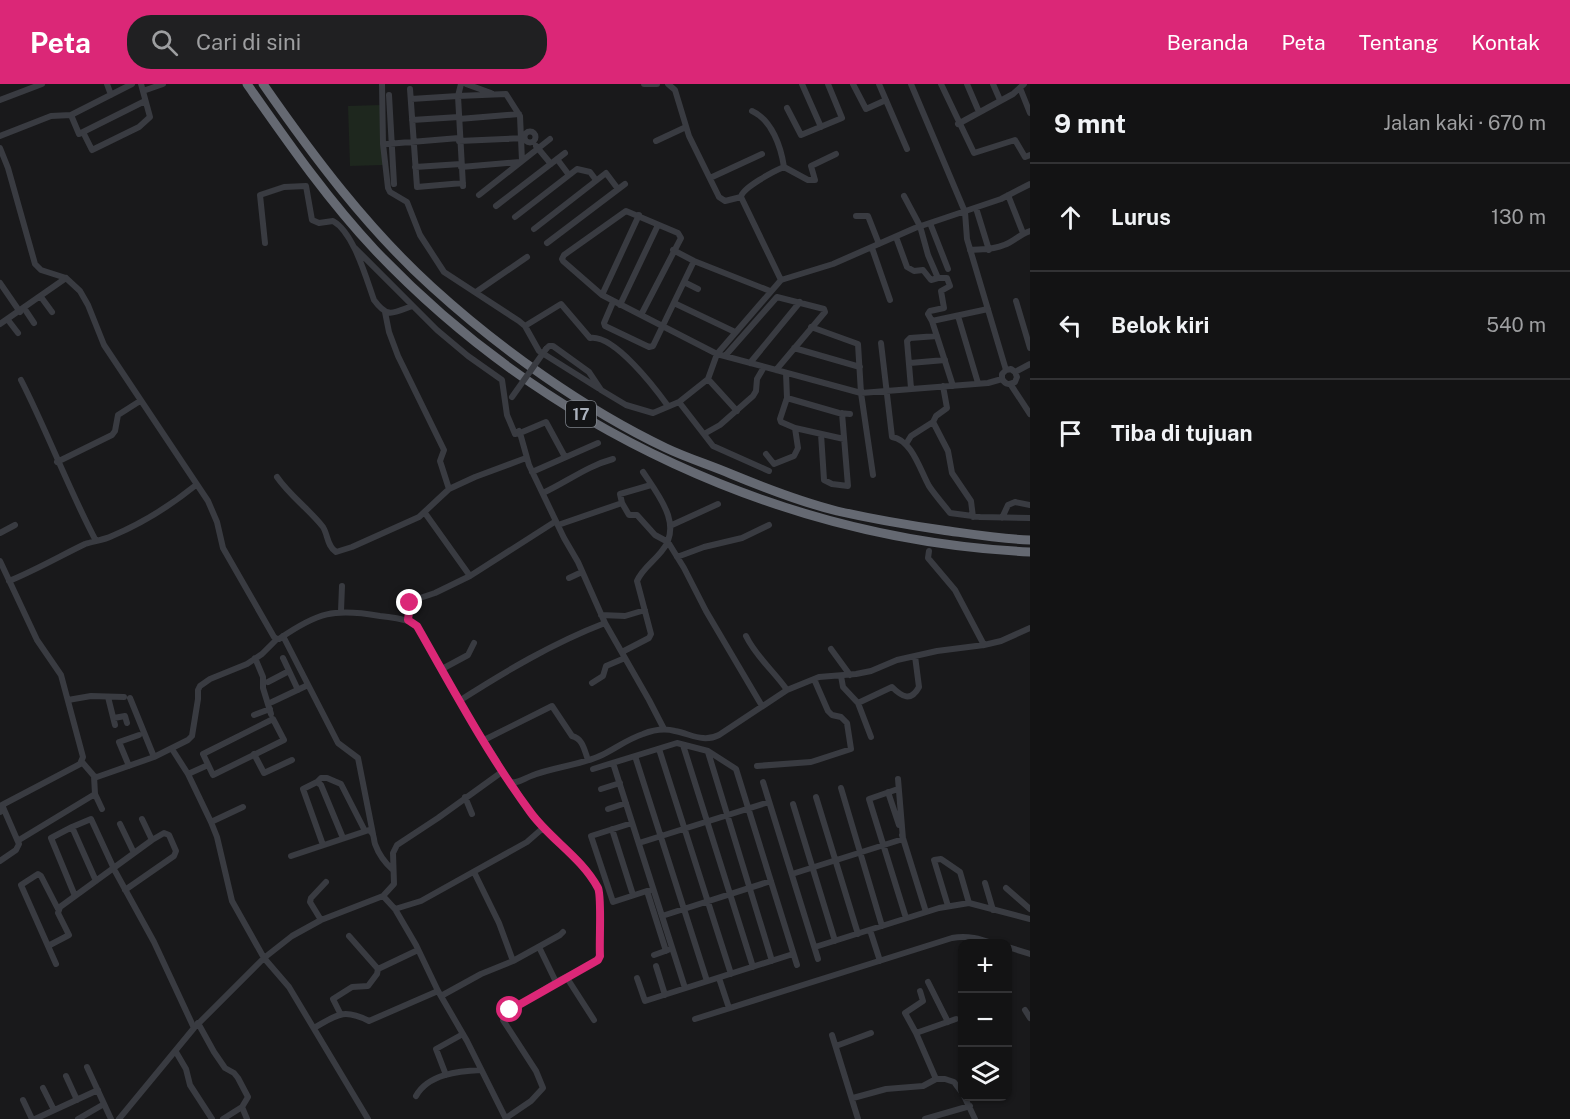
<!DOCTYPE html>
<html lang="id">
<head>
<meta charset="utf-8">
<style>
  body { margin:0; font-family:"Public Sans",sans-serif; background:#202022; color:#f1f3f6 }
  .controls { position:absolute; right:18px; bottom:18px; display:grid; overflow:hidden; border-radius:12px; box-shadow:0 2px 4px #0004 }
  .controls button { width:54px; height:54px; display:grid; place-items:center; padding:0; border:0; border-bottom:2px solid #323234; background:#131314; color:#f1f3f6; font:30px sans-serif }
  .stop { position:absolute; width:18px; height:18px; margin:-14px; border:4px solid #db2777; border-radius:50%; background:#fff }
  .stop.end { background:#db2777; border-color:#fff; box-shadow:0 2px 6px #0008 }
  .list { margin:0; padding:0; list-style:none }
  h2 { display:flex; justify-content:space-between; align-items:center; height:78px; margin:0; padding:0 24px; font-size:26px }
  h2 small { font-size:20px; font-weight:400; color:#9d9ea0 }
  .list li { display:grid; grid-template-columns:39px 1fr auto; gap:18px; align-items:center; box-sizing:border-box; height:108px; padding:0 24px; border-top:2px solid #323234 }
  .list b { display:block; font-size:22px; white-space:nowrap }
  .list em { font-size:20px; font-style:normal; color:#9d9ea0 }
  .icon { flex:none; width:33px; height:33px; fill:none; stroke:currentColor; stroke-width:2; stroke-linecap:round; stroke-linejoin:round }
  .map { position:relative; flex:none; width:1030px; height:1035px; overflow:hidden }
  header { display:flex; align-items:center; gap:36px; box-sizing:border-box; height:84px; padding:0 30px; background:#db2777; color:#fff }
  header strong { font-size:28px }
  nav { display:flex; gap:33px; margin-inline-start:auto; font-size:21px }
  .search { width:420px; height:54px; background:#202022; display:flex; align-items:center; gap:15px; box-sizing:border-box; padding:0 21px; border-radius:24px; color:#9d9ea0; font-size:22px }
  main { display:flex }
  aside { flex:1; background:#131314 }
  .map>svg:first-child { display:block }
</style>
</head>
<body>
<header>
<strong>Peta</strong>
<div class="search"><svg class="icon" aria-label="search" viewBox="0 0 24 24"><circle cx="10" cy="10" r="6"/><path d="M15 15l6 6"/></svg>Cari di sini</div>
<nav><a>Beranda</a><a>Peta</a><a>Tentang</a><a>Kontak</a></nav>
</header>
<main>
<div class="map">
<svg width="1030" height="1035" viewBox="0 0 1030 1035">
  <rect width="100%" height="100%" fill="#19191b"/>
  <path fill="#1e271e" d="M381 21 383 81 350 82 348 22Z"/>
  <g fill="none" stroke-linecap="round" stroke-linejoin="round">
    <path stroke="#393b41" stroke-width="6" d="M107 0 111 11
      M382 0 383 60 388 104 390 108 407 118 420 151 444 188 519 237 525 242 539 267 598 304
      M461 0 458 12 506 10 520 32 522 77
      M466 0 491 9
      M644 0H657
      M668 0 675 6 689 52 719 113 725 117 741 113
      M802 0 821 43
      M853 0 866 25 886 16
      M879 0 907 65
      M911 0 965 128 967 155 1006 286
      M941 0 974 69 1015 56 1025 73 1030 71
      M967 0 979 28
      M993 0 1000 16
      M1020 4 1030 29
      M410 5 417 103 463 99
      M143 7 163 0
      M389 11 394 100
      M411 15 458 12 463 102
      M0 16 42 0
      M787 24 801 51 842 34 828 0
      M752 27C772 36 781 63 784 83
      M71 31 79 50 145 17
      M459 35 519 30
      M412 36 459 33
      M958 40 1013 10 1024 0
      M524.5 53a5.5 5.5 0 1 1 11 0a5.5 5.5 0 1 1-11 0Z
      M83 48 92 66 139 43 150 33 141 0
      M0 52 51 32 71 31 132 0
      M459 57 524 54
      M656 57 686 43
      M387 60 459 54
      M536 62 551 80
      M0 64 8 84 35 180 41 186 66 194 80 207 88 221 104 261 208 417 217 438 223 464 274 553 277 555H279C318 528 334 524 380 532 391 533 402 535 412 538L417 542 459 617 497 677 502 689
      M557 75 569 91
      M415 83 461 80
      M461 83 520 78
      M710 94 762 70
      M479 111 550 55
      M1008 111 1023 149
      M904 112 920 142 928 171 938 194H947L950 202 941 207 944 224 930 227 928 230 932 237
      M741 113C742 104 774 87 784 83L808 96H815L811 82 836 70
      M741 113 781 196
      M496 122 565 69
      M976 124 989 166
      M639 131 602 211 717 270 861 309 988 299 1002 295C1006 301 1009 301 1015 298L1017 293 1015 288 1011 285 1006 286 1002 290V295
      M856 132H868L879 160
      M515 133 577 85 590 88 596 96
      M930 139 948 185
      M534 145 606 89 618 105
      M896 153 907 183 914 187 923 186 931 196 938 194
      M265 159 260 111 284 103 306 102 312 136 319 139 333 137C354 149 366 194 374 216 388 235 393 229 412 222
      M547 159 625 100
      M355 164 437 246 468 272 502 296 507 331 515 350 520 349 529 381 564 454 578 478 605 539 649 616 664 645
      M872 164 890 216
      M673 166 694 177 770 207
      M970 166C982 165 993 166 1004 161 1013 158 1020 150 1030 147
      M684 198 698 205
      M0 199 20 228
      M476 208 527 173
      M602 211 563 177 562 175 564 171 626 127 678 149 681 154 641 231
      M41 213 52 228
      M1016 217 1030 264
      M613 218 604 239 605 242 649 263 653 262 694 177
      M674 219 735 248
      M620 221 658 141
      M24 224 34 239
      M958 232 978 299
      M8 236 18 249
      M0 240 66 194
      M525 242 561 220 590 254C614 250 655 304 668 322
      M811 243 858 260 861 309 873 391
      M881 259 892 353C912 356 920 386 929 402 935 411 943 420 950 429L980 433 1030 434
      M794 264 860 283
      M546 265 549 262H553L589 288 601 306 626 321 653 329 679 318 708 295 717 270 781 196 833 180 915 144 1001 115 1030 100
      M725 272 777 213 824 225 825 228 776 286
      M750 279 800 218
      M910 279 945 276
      M1015 288 1030 280
      M786 289 787 314 780 335 781 338 795 344 844 355
      M708 295 737 327
      M21 296C48 349 68 404 96 457
      M1011 301 1030 330
      M943 302 947 324 936 332 933 338 948 367 952 389 971 417 973 433
      M953 302 932 237 988 225
      M911 304 907 257 910 254 937 252
      M787 314 839 329 850 330
      M679 318 713 362 769 387
      M519 347 520 349 546 338 565 373
      M704 350 720 341 753 312 756 307 757 295 764 283
      M821 350 824 396 832 400 848 402 842 329
      M906 360 911 352 933 338
      M766 370 774 380 794 372 798 364 795 344
      M57 378 112 351 115 347 118 331 140 317
      M532 388 598 359
      M277 393C290 412 309 425 323 443 328 451 327 462 336 468L352 463 419 433 449 405 440 377 444 366 398 272 389 248 385 228
      M449 405 475 393 526 374
      M543 409C567 398 587 382 613 375
      M622 419 629 431H637L655 451 668 458 684 484 706 527 762 622
      M425 429 470 492
      M1002 434 1008 421 1015 418 1030 421
      M558 441 622 419 620 410 651 401
      M672 441 718 420
      M0 449 15 441
      M929 467 928 474 955 506 984 561
      M677 473 704 463 742 454 769 441
      M0 477 37 556 61 591 83 673 80 680 2 721 0 728
      M569 494 582 488
      M9 497C36 486 60 472 85 460 94 457 104 456 112 452 143 439 170 422 196 401
      M341 527 342 502
      M601 531 625 532 645 526
      M408 536V523L414 516 435 509 470 492 556 437
      M283 552 338 659 358 674 373 750
      M746 552C756 573 774 587 787 606
      M831 565 850 591
      M622 568 649 554 651 550 637 497C642 485 653 478 661 468 684 442 659 412 643 388
      M255 574 263 593V604L271 630
      M283 574 298 606
      M442 585 468 571 474 559
      M841 592 843 603 858 619 871 653
      M268 598 289 587
      M592 599 603 592 606 582 625 574
      M108 613 115 641
      M130 614 154 673
      M68 616 91 612 124 613
      M459 617C506 587 553 559 605 539
      M272 618 308 601
      M858 619 892 603C902 613 911 618 919 603L915 572
      M254 631 270 625
      M114 634 125 632 127 639
      M273 635 284 656 213 691 203 670Z
      M484 656 552 622 572 652C583 655 584 665 588 676
      M683 661 753 883
      M172 665 188 690 211 738 217 753 232 817 264 874 289 903 368 1035
      M659 665 731 890
      M708 668 772 877
      M254 670 264 689 292 676
      M635 672 707 897
      M82 678 94 692 97 693 154 673 188 656 192 652 198 615V606L200 602 210 595 247 580 262 570 277 555
      M613 679 685 904
      M129 682 119 658 139 651
      M757 682 811 678 851 665 847 639 841 633 832 631 828 627 814 595
      M593 685 677 659 708 667 736 685 797 881
      M188 690 208 681
      M94 692 95 710 102 725
      M317 698 321 694H327L341 700 365 747
      M763 698 818 875
      M841 704 882 842
      M601 705 620 699
      M898 705 869 715 906 834
      M888 708 899 741
      M465 713 472 730
      M816 713 858 850
      M793 720 835 857
      M608 725 626 719
      M142 735 152 756
      M211 738 243 723
      M632 739 591 752 613 818 653 805
      M120 740 134 769
      M72 743 96 797
      M612 745 633 811
      M902 751 926 828
      M19 756 95 710
      M639 759 769 718
      M323 761 303 705 317 698 321 701 343 754
      M291 772 369 746C375 751 373 753 375 760 379 771 385 779 393 786
      M0 777 16 766 19 760 2 721
      M474 788 499 839 513 877
      M792 790 903 755 898 695
      M985 799 993 826
      M1006 804 1030 825
      M647 807 666 867
      M75 812 51 754 72 743 91 735 115 787 154 858 194 944
      M383 812 395 825 416 861 438 907 467 957 506 1035
      M948 822 934 776 941 775 960 788 969 819
      M395 825 421 817 527 758 543 744
      M662 832 771 797
      M321 836 310 818 311 814 326 798
      M870 846 880 877
      M349 852 378 885 418 866
      M48 862 21 801 38 790 41 792 58 825
      M539 863 556 898
      M815 863 939 824 969 819 1030 835
      M1008 863 1030 870
      M654 871 668 866
      M56 880 48 862 69 851 58 829 60 823 152 756 164 749 169 751 176 767 174 772 125 806
      M656 882 665 911
      M567 894 594 936
      M637 894 645 917 793 870
      M719 894 729 924
      M928 898 948 938
      M920 907 923 917 905 929 916 949 936 995
      M441 912 481 890 513 877 560 851 563 848
      M1025 926 1030 934
      M340 929 333 915 352 903 368 902 377 890 378 885
      M695 935 952 854C968 851 980 855 995 860
      M198 939 214 968 225 984 234 989 238 994 248 1013 242 1023 247 1035
      M314 944C337 931 343 924 369 937L438 907
      M916 949 956 935
      M832 951 858 1035
      M836 962 871 949
      M176 968 186 985 190 1001 212 1035
      M87 983 111 1035
      M446 991 436 965 463 950
      M66 992 77 1016
      M43 1004 54 1026
      M416 1012C428 990 459 987 481 986
      M964 1012 975 1035
      M853 1014 886 1005 923 1002 936 995H945L954 998 963 1010
      M23 1016 32 1035
      M506 1034 531 1017 543 1004 536 987 503 936 504 931 556 898 594 879 600 872V812C594 785 563 764 544 745 531 732 522 715 512 700
      M35 1035 98 1006
      M78 1035 104 1020
      M119 1035 194 944 264 874 292 852 321 836 383 812 394 800 393 769 397 761 438 734 499 690 502 689 509 698C517 700 523 695 531 692 553 683 582 681 602 671 616 664 628 655 643 650 653 646 664 644 675 647 691 650 703 659 719 651L787 606 819 593 856 590 871 587 897 576 937 567 984 561 1001 557 1030 544
      M223 1035 242 1023
      M925 1035 970 1022"/>
    <path stroke="#656972" stroke-width="9" d="M247 0C287 57 327 115 375 166 545 345 783 456 1030 468
      M263 0C313 72 367 144 432 203 499 264 584 325 666 364 687 374 710 381 731 390 765 404 801 418 837 427 872 435 907 441 942 446 971 450 1000 455 1030 456"/>
    <path stroke="#393b41" stroke-width="6" d="M512 313 546 265"/>
  </g>
  <g fill="none" stroke-linecap="round" stroke-linejoin="round">
    <path stroke="#db2777" stroke-width="8" d="M410 519 408 536 417 542C453 605 488 671 531 729 551 756 581 773 598 804 602 812 599 859 600 872L598 876 510 926"/>
  </g>
  <g text-anchor="middle" stroke-width="6" stroke-linejoin="round" paint-order="stroke">
    <rect fill="#131416" stroke="#7d828a" stroke-width="1.5" x="566" y="317" width="30" height="26" rx="4.5"/>
    <g font-size="16" font-weight="bold" fill="#aab1bc">
      <text x="581" y="336">17</text>
    </g>
  </g>
</svg>
<div class="controls">
<button>+</button>
<button>−</button>
<button><svg class="icon" aria-label="layers" viewBox="0 0 24 24"><path d="M12 4l9 5-9 5-9-5zM3 14l9 5 9-5"/></svg></button>
</div>
<div class="stop" style="left:510px;top:926px"></div>
<div class="stop end" style="left:410px;top:519px"></div>
</div>
<aside>
<h2>9 mnt<small>Jalan kaki · 670 m</small></h2>
<ul class="list">
<li><svg class="icon" aria-label="ahead" viewBox="0 0 24 24"><path d="M12 20V5M6 11l6-6 6 6"/></svg><div><b>Lurus</b></div><em>130 m</em></li>
<li><svg class="icon" aria-label="left" viewBox="0 0 24 24"><path d="M17 20v-9H6M10 6l-5 5 5 5"/></svg><div><b>Belok kiri</b></div><em>540 m</em></li>
<li><svg class="icon" aria-label="arrive" viewBox="0 0 24 24"><path d="M6 21V4h12l-3 4 3 4H6"/></svg><div><b>Tiba di tujuan</b></div></li>
</ul>
</aside>
</main>
</body>
</html>
